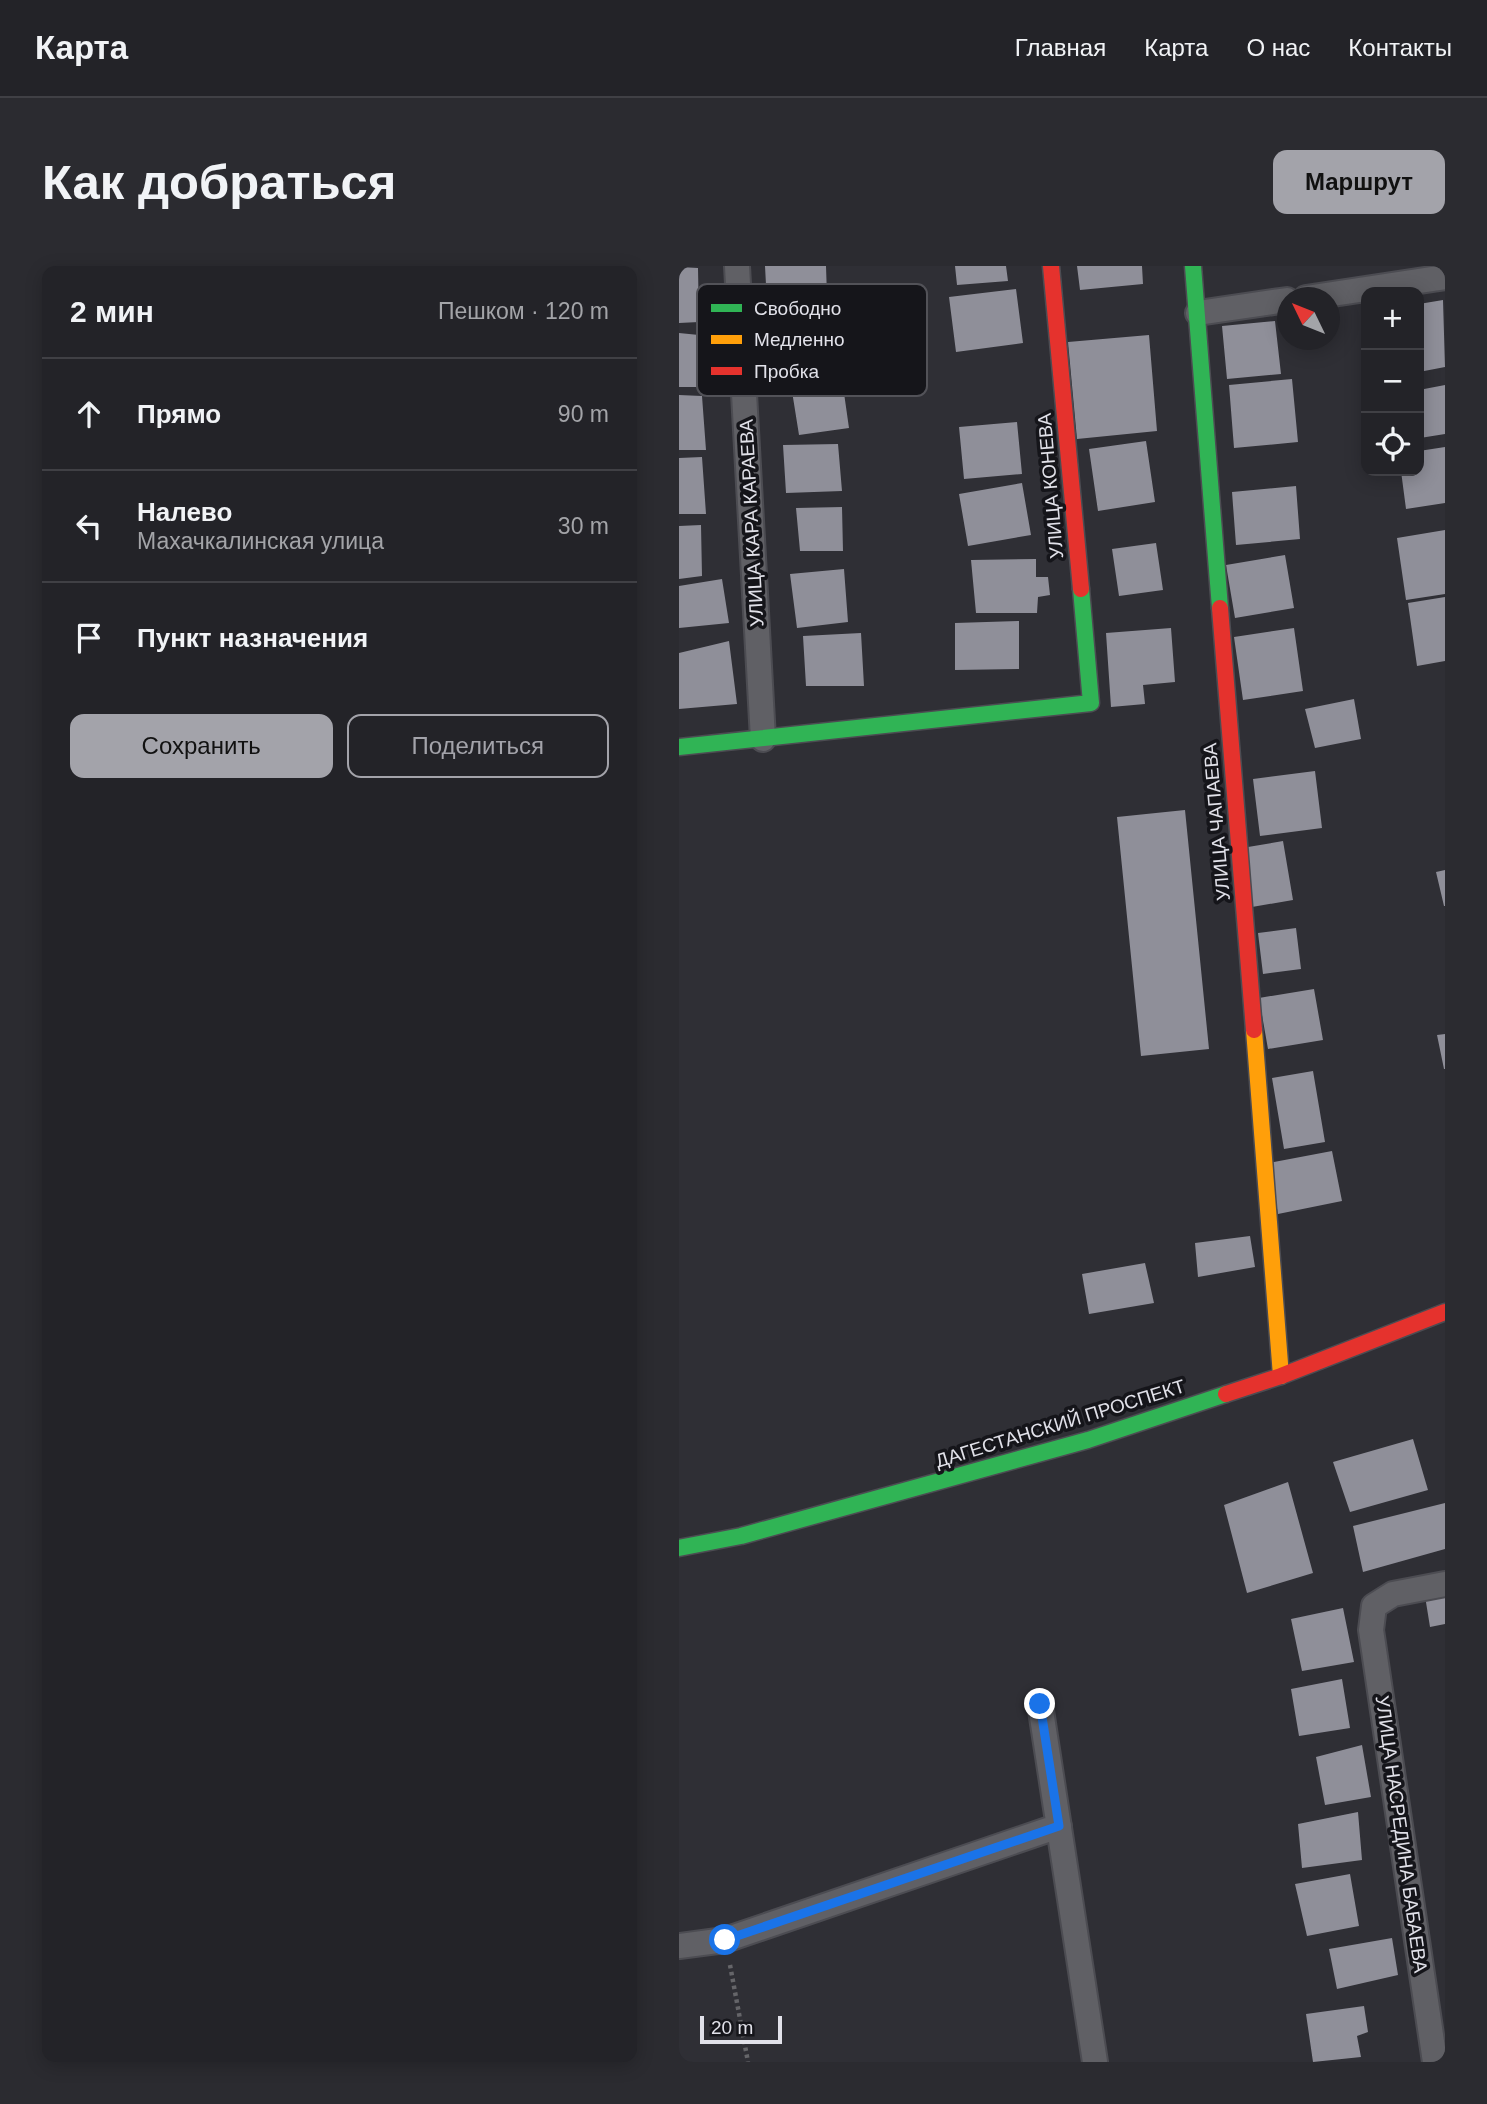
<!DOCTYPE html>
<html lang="ru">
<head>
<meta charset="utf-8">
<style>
  body { margin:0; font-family:Helvetica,sans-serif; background:#2b2b30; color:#f1f3f6 }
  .controls { position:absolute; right:21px; top:21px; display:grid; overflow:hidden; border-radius:14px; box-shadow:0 4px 18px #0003 }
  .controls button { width:63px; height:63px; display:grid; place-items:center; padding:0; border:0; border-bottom:2px solid #404045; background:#232328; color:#f1f3f6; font:35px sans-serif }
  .compass { position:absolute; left:598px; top:21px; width:63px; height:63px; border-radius:50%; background:#232328; box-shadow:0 4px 18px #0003; rotate:313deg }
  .scale { position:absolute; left:21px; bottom:18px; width:82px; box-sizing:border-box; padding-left:7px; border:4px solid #e1e1e9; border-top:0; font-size:19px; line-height:24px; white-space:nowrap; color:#e1e1e9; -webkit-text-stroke:5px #15151a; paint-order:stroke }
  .stop { position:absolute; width:21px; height:21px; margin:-16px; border:5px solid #1a73e8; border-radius:50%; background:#fff }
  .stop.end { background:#1a73e8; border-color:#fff; box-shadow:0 2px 7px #0008 }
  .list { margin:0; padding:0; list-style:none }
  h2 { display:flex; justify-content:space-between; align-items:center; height:91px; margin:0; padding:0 28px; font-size:30px }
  h2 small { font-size:23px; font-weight:400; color:#a3a4a8 }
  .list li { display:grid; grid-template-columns:46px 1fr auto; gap:21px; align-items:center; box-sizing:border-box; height:112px; padding:0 28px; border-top:2px solid #404045 }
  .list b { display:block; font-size:26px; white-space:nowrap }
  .list p { margin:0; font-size:23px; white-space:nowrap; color:#a3a4a8 }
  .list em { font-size:23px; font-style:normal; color:#a3a4a8 }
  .actions { display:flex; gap:14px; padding:21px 28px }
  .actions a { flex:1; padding:16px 0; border:2px solid #a3a3aa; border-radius:14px; text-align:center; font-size:24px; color:#a3a3aa }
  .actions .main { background:#a3a3aa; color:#111 }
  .icon { flex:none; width:38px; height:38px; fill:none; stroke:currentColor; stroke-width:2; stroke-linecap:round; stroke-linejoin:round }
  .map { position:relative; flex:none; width:766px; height:1796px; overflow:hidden; border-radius:14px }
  header { display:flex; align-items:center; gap:42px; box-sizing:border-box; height:98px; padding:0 35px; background:#232328; border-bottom:2px solid #404045 }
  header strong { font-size:33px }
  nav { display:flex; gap:38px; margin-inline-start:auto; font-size:24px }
  .intro { display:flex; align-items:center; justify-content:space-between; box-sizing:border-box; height:168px; padding:0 42px }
  h1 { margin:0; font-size:49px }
  .button { padding:18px 32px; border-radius:14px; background:#a3a3aa; color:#111; font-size:24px; font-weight:700 }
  main { display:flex; gap:42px; padding:0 42px }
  aside { flex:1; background:#232328; border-radius:14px; box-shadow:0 4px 18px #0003 }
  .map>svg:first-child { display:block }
</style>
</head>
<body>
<header>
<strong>Карта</strong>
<nav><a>Главная</a><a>Карта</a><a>О нас</a><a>Контакты</a></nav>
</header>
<div class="intro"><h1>Как добраться</h1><a class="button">Маршрут</a></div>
<main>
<aside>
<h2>2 мин<small>Пешком · 120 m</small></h2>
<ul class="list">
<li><svg class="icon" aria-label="ahead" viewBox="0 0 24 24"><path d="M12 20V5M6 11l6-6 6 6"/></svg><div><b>Прямо</b></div><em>90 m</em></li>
<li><svg class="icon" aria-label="left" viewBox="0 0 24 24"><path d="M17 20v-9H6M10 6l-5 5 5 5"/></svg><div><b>Налево</b><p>Махачкалинская улица</p></div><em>30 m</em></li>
<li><svg class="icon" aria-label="arrive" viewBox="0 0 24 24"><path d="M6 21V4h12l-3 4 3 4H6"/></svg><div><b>Пункт назначения</b></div></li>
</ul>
<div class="actions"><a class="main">Сохранить</a><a>Поделиться</a></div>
</aside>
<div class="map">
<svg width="766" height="1796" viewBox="0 0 766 1796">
  <rect width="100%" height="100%" fill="#2f2f35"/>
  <path fill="#8f8f99" d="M86 0H147L148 30 88 38Z
    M276 0H327L329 15 278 19Z
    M398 0H463L464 18 401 24Z
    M0 1 19 2 20 56 0 57Z
    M337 23 344 77 277 86 270 31Z
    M764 34 766 101 740 106V38Z
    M596 55 602 108 548 113 543 60Z
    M0 67 20 69 22 121H0Z
    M470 69 478 165 398 173 389 76Z
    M163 113 170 162 120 169 112 119Z
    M613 113 619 176 555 182 550 119Z
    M766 119V168L741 172 740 124Z
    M0 129 23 130 27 184H0Z
    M338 156 343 208 285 213 280 161Z
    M467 175 476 236 419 245 410 183Z
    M159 178 163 225 107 227 104 179Z
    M766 181V237L727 243 722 205H740V185Z
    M23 191 27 248H0V192Z
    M343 217 352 269 289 280 280 228Z
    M617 220 621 273 557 279 553 226Z
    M163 241 164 285H121L117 242Z
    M22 259 23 310 0 313V260Z
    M766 264V328L727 334 718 272Z
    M477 277 484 324 440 330 433 283Z
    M606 289 615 342 556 352 547 299Z
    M357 293V311H369L371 329 359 331 358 347H297L292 294Z
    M165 303 169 356 118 362 111 308Z
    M43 313 50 357 0 362V320Z
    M766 331V395L738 400 729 337Z
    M340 355V403L276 404V357Z
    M492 362 496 416 464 419 466 438 432 441 427 367Z
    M615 362 624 425 564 434 555 371Z
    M182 367 185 420H127L124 370Z
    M50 375 58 438 0 443V387Z
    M675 433 682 473 636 482 626 443Z
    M636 505 643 562 581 570 574 513Z
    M506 544 530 783 462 790 438 551Z
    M604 575 614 634 573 641 563 582Z
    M766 604V640H765L757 606Z
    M617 662 622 703 584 708 579 667Z
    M635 723 644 774 589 783 580 732Z
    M766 768V803H765L758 769Z
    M634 805 646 876 605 883 593 812Z
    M653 885 663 935 599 948 590 897Z
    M571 970 576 1001 519 1011 516 977Z
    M466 997 475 1037 410 1048 403 1008Z
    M734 1173 749 1224 671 1246 654 1196Z
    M609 1216 634 1307 568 1327 545 1239Z
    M766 1237V1283L684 1306 674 1260Z
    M766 1327V1358L751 1361 746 1330Z
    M664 1342 675 1396 623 1405 612 1353Z
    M663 1413 671 1462 620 1470 612 1423Z
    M683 1479 692 1531 646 1539 637 1491Z
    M679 1546 683 1594 623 1602 619 1558Z
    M671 1608 680 1660 628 1670 616 1618Z
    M713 1672 719 1709 658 1723 650 1683Z
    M685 1740 689 1766 678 1770 682 1791 634 1796 627 1748Z"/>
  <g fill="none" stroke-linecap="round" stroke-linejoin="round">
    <g stroke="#4c4c52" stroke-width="28">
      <path id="street" d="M58 0 84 473
        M627 32 766 11
        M519 47 608 34
        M361 1438 416 1796
        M0 1680 46 1674 380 1560
        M756 1796 692 1364 695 1340 714 1328 766 1318"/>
    </g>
    <g stroke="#4c4c52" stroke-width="19">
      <path id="fast" d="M514 0 541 342
        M0 481 412 437 402 323
        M0 1282 62 1270 409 1174 547 1128"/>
    </g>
    <g stroke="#4c4c52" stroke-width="19">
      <path id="slow" d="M575 764 602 1110"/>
    </g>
    <g stroke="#4c4c52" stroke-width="19">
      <path id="jam" d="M372 0 402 323
        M541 342 575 764
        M547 1128 602 1110 766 1046"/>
    </g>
    <path stroke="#656569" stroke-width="4.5" stroke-dasharray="3.5 3.5" stroke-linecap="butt" d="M51 1699 69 1796"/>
    <use href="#street" stroke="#606065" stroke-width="24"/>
    <use href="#fast" stroke="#30b455" stroke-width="16"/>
    <use href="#slow" stroke="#ff9f0a" stroke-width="16"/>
    <use href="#jam" stroke="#e5322d" stroke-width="16"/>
  </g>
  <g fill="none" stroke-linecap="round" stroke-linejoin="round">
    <path stroke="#1a73e8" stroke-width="9" d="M46 1674 380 1560 361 1438"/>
  </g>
  <g text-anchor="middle" stroke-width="7" stroke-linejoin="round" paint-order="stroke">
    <g font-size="19" fill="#e1e1e9" stroke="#15151a">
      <text transform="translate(371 220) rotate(-95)" y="7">УЛИЦА КОНЕВА</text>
      <text transform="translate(72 257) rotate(-93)" y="7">УЛИЦА КАРА КАРАЕВА</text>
      <text transform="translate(537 556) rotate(-95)" y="7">УЛИЦА ЧАПАЕВА</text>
      <text transform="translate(381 1157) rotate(-17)" y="7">ДАГЕСТАНСКИЙ ПРОСПЕКТ</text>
      <text transform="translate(723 1568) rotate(82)" y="7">УЛИЦА НАСРЕДИНА БАБАЕВА</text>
    </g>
  </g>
  <rect x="18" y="18" width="230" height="112" rx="10" fill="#15151a" stroke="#525258" stroke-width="2"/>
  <rect x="32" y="38" width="31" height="8" fill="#30b455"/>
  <rect x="32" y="69" width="31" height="9" fill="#ff9f0a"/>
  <rect x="32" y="101" width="31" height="8" fill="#e5322d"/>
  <g font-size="19" fill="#e1e1e9">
    <text x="75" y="49">Свободно</text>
    <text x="75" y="80">Медленно</text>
    <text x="75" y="112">Пробка</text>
  </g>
</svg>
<div class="controls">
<button>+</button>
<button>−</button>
<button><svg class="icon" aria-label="locate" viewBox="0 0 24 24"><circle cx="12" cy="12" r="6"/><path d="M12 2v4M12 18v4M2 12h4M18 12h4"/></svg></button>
</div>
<svg class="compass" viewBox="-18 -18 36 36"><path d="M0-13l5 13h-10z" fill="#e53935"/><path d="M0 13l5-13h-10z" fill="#a3a4a8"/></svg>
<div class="scale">20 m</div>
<div class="stop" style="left:46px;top:1674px"></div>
<div class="stop end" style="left:361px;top:1438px"></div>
</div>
</main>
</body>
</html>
